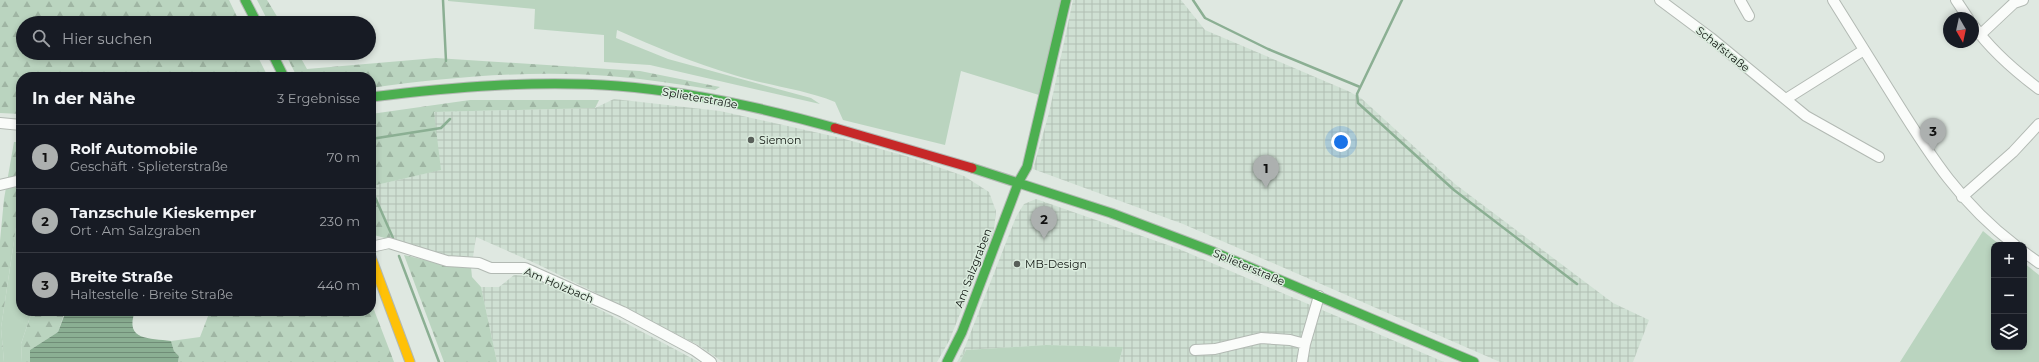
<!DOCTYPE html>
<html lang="de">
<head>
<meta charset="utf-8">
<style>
  body { margin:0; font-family:Montserrat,sans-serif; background:#242831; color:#f1f3f6 }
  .controls { position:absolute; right:12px; bottom:12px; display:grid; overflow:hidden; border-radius:8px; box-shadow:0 2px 6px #0003 }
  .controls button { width:36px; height:36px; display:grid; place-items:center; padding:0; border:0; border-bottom:1px solid #363941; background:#171b24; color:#f1f3f6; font:20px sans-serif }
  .compass { position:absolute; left:1943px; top:12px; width:36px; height:36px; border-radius:50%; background:#171b24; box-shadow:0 2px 6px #0003; rotate:171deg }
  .you { position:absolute; left:1341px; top:142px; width:14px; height:14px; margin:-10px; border:3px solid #fff; border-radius:50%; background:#1a73e8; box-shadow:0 0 0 6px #1a73e833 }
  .badge { display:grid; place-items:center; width:26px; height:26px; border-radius:50%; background:#acb0af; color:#111; font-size:13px; font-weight:700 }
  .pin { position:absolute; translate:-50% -33px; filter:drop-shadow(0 1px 2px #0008) }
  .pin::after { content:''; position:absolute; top:21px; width:14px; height:12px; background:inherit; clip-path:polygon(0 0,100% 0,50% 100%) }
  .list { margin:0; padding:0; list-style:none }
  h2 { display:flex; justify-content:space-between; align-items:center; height:52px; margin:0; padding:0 16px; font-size:17px }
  h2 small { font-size:13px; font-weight:400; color:#9ea1a6 }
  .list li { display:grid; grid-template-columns:26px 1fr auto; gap:12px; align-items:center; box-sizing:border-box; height:64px; padding:0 16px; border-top:1px solid #363941 }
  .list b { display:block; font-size:15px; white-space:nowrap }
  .list p { margin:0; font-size:13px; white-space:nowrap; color:#9ea1a6 }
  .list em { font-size:13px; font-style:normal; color:#9ea1a6 }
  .icon { flex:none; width:22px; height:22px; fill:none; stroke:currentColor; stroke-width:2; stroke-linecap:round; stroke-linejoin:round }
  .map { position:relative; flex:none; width:2039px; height:362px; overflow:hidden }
  .search { position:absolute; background:#171b24; box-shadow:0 2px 6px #0003; left:16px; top:16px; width:360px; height:44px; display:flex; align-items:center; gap:10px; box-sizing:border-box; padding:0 14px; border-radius:22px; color:#9ea1a6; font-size:15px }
  .panel { position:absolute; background:#171b24; box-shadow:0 2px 6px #0003; left:16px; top:72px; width:360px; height:244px; border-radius:16px }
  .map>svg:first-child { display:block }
</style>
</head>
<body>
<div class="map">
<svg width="2039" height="362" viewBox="0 0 2039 362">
  <defs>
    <pattern id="industrial-grid" width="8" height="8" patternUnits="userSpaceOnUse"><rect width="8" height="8" fill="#cfe0d3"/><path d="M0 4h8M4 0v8" fill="none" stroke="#b1bfb4"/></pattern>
    <pattern id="forest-firs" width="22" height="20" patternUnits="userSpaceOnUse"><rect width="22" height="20" fill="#bad4bf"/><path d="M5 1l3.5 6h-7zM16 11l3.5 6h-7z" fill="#9fb5a3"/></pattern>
    <pattern id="water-rules" width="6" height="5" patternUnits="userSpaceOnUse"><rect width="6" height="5" fill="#8baf93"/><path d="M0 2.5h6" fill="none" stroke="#708d77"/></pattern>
  </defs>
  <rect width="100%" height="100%" fill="#dfe8e1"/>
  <path fill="url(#industrial-grid)" d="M1073 0H1181L1205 30 1348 91 1361 98 1455 184 1613 303 1649 320 1633 362H1500L1183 224 1033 169 1049 113Z
    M614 99 720 111 841 138 909 157 964 176 989 192 996 211 994 230 949 341 937 362H723L698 345 594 292 537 264 476 237 473 257 448 256 392 240 372 186 440 170 433 112 595 108Z
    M1036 199 1179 249 1444 362H1119L1123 347 1046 345 966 350 960 362H957L965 347 1016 217 1024 204Z
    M514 275 529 276 601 310 699 362H497L481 287H499Z"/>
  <path fill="#bad4bf" d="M448 0H1061L1039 95 961 71 945 145 843 120 835 102C803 89 768 86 734 75 694 63 655 47 617 30L616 38 668 59 811 98 820 104 650 65 604 62V35L534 29 535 9 448 1Z
    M18 214H21V311H32L21 344 22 362H4L1 328Z
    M1983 231 2000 245H1994V347H2024V263L2039 275V362H1900Z
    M1046 345 1123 347 1119 362H960L966 350Z"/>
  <path fill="url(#forest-firs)" d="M0 0H229L240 23H23V53H256L268 77H21V114L0 113Z
    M257 0H267L281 23H269Z
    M285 53H298L307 69 436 58 640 71 720 87 715 90C680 84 645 79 609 76 530 70 450 77 371 88V77H297Z
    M470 100H599L595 108 434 112 441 170 372 186 392 240 374 235 371 229V114Z
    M14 142H21V214H18L1 328 4 362H0V241L4 199Z
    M404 255 446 265 471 267 472 277 481 287 497 362H444Z
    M371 302 394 362H178L179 356 174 351 171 341 200 337 210 311H371Z
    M32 311H65L58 332 30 350V362H22L21 344Z"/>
  <path fill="url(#water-rules)" d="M66 311H135C124 341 150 338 171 341L174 351 179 356 178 362H30V350L58 332Z"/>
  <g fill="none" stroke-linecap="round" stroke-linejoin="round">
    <path stroke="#8baf93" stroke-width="2.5" d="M443 0 446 61
      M1193 0 1205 18 1268 49 1360 87
      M1402 0 1357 94 1358 103 1454 190 1577 284
      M371 139 441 128 450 119
      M371 188 393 238
      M399 256 439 362"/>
    <g stroke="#b2b9b3" stroke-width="12">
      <path id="street" d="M1660 0 1711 38 1806 116 1879 157
        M1740 0 1749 16
        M1833 0C1854 34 1875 67 1896 101 1931 157 1961 204 2015 245
        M1956 0 1968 18
        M1973 25C1990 49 2015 71 2039 89
        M1980 35 2014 3 2023 0
        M1786 99 1864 50
        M0 123 21 125
        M0 185 21 180
        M1962 197 2013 152 2039 124
        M371 247 389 243 447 261 479 263 491 268H525L623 312 694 350 711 362
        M2024 252 2039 263
        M1195 350 1215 349 1261 338 1290 340 1305 344
        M1302 362 1305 344 1319 296"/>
    </g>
    <g stroke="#b2b9b3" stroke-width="11">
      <path id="fast" d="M245 0 257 23
        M272 53 284 77
        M371 97C453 87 536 80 618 86 692 92 764 108 835 128
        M972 168 1111 213 1214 252 1474 362
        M947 362 962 332 1019 181 1027 167 1066 0"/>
    </g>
    <g stroke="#b2b9b3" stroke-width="11">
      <path id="slow" d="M371 257 410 362"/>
    </g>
    <g stroke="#b2b9b3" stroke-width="11">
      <path id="jam" d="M835 128 972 168"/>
    </g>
    <use href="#street" stroke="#fafcfa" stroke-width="10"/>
    <use href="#fast" stroke="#4caf50" stroke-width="9"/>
    <use href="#slow" stroke="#ffc107" stroke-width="9"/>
    <use href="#jam" stroke="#c62828" stroke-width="9"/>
  </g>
  <g fill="#585f59" stroke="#dbecde" stroke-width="1.5">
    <circle cx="751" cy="140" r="4"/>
    <circle cx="1017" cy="264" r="4"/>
  </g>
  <g text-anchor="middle" stroke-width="3" stroke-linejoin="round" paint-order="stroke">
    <g font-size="11" fill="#0f1510" stroke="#dbecde">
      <text transform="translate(1723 49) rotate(39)" y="4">Schafstraße</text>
      <text transform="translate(700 98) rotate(10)" y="4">Splieterstraße</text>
      <text transform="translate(1249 267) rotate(23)" y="4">Splieterstraße</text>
      <text transform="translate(973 268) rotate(-69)" y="4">Am Salzgraben</text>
      <text transform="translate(559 285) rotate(23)" y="4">Am Holzbach</text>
    </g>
    <g font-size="11" fill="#0f1510" stroke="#dbecde" text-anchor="start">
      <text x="759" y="144">Siemon</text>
      <text x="1025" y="268">MB-Design</text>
    </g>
  </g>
</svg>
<div class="controls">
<button>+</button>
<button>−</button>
<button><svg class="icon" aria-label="layers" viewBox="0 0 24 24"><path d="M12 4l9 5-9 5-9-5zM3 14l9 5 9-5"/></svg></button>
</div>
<svg class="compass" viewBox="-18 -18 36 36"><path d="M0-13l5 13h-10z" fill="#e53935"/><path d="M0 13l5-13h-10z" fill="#9ea1a6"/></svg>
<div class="you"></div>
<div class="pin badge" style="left:1266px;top:188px">1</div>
<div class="pin badge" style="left:1044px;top:239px">2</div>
<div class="pin badge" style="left:1933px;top:151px">3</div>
<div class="search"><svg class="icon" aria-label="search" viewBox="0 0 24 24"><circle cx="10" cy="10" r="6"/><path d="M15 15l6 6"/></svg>Hier suchen</div>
<section class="panel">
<h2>In der Nähe<small>3 Ergebnisse</small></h2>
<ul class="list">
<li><span class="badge">1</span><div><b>Rolf Automobile</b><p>Geschäft · Splieterstraße</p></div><em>70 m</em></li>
<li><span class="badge">2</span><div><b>Tanzschule Kieskemper</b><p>Ort · Am Salzgraben</p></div><em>230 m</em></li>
<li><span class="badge">3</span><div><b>Breite Straße</b><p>Haltestelle · Breite Straße</p></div><em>440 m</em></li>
</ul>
</section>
</div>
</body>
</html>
